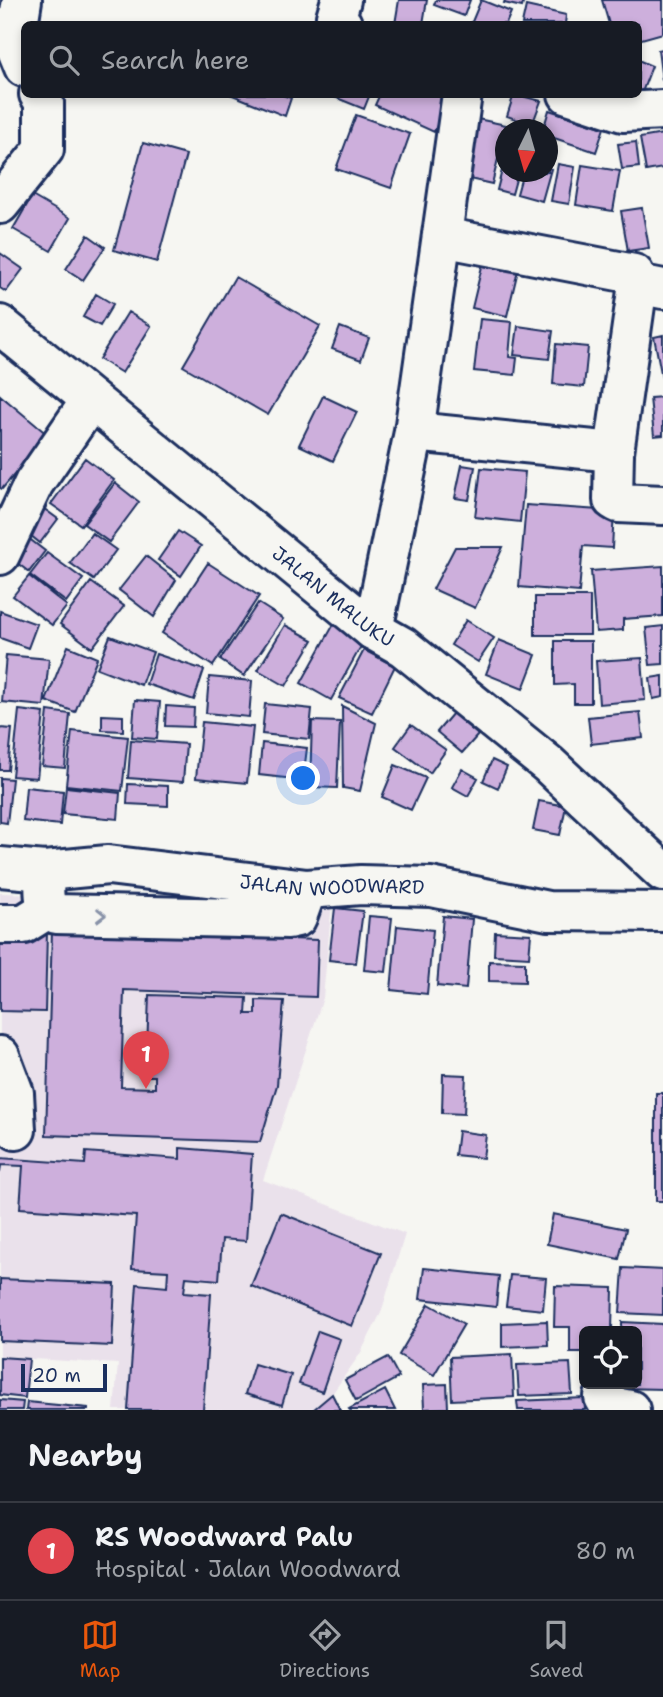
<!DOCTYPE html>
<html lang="en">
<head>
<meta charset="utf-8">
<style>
  body { margin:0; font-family:"Shantell Sans",sans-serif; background:#20242c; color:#f1f3f6 }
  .controls { position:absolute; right:21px; bottom:21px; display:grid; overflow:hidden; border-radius:10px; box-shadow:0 4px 10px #0003 }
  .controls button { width:63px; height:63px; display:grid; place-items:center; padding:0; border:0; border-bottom:2px solid #363941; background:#171b24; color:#f1f3f6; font:35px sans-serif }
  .compass { position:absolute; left:495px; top:119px; width:63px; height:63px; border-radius:50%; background:#171b24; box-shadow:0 4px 10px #0003; rotate:185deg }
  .scale { position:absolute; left:21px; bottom:18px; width:86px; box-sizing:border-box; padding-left:7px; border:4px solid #1b2f5e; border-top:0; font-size:19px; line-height:24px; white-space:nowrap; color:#1b2f5e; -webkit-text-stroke:5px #f6f6f2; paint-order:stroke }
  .you { position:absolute; left:304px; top:779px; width:24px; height:24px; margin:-18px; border:5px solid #fff; border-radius:50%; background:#1a73e8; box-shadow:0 0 0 10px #1a73e833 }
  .badge { display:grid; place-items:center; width:46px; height:46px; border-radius:50%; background:#ea580c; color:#fff; font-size:23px; font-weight:700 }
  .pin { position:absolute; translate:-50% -58px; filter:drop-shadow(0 2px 4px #0008) }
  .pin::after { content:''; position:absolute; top:37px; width:24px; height:21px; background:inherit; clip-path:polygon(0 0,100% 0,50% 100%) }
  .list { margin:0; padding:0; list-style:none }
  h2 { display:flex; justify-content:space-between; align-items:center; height:91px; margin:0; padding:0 28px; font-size:30px }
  h2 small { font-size:23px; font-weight:400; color:#9ea1a6 }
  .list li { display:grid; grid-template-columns:46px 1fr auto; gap:21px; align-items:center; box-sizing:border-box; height:98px; padding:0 28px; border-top:2px solid #363941 }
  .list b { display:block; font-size:26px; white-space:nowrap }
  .list p { margin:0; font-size:23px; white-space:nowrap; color:#9ea1a6 }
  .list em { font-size:23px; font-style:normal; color:#9ea1a6 }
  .icon { flex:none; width:38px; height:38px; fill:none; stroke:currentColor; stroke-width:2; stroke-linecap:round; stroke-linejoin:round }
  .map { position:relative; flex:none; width:663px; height:1410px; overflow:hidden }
  .search { position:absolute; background:#171b24; box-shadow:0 4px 10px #0003; left:21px; right:21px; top:21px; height:77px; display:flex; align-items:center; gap:18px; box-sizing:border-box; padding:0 24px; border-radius:10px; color:#9ea1a6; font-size:26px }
  .sheet { height:189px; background:#171b24 }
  nav { display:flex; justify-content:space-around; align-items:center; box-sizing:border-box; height:98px; border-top:2px solid #363941; background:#171b24; font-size:19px; color:#9ea1a6 }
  nav a { display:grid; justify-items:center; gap:4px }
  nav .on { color:#ea580c }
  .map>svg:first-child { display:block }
</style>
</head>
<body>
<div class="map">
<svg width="663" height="1410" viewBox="0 0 663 1410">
  <rect width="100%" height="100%" fill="#f6f6f2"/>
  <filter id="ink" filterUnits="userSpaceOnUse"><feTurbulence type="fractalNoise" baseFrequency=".0143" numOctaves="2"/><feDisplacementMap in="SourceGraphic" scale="14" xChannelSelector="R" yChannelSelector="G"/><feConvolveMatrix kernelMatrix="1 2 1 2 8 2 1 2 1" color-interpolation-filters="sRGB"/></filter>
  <g filter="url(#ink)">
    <path fill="#eae1eb" d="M0 893 332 902 323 998 263 1180 405 1234 381 1313 360 1354 332 1394 313 1410H114L118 1364 0 1357Z"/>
    <path fill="#cdafdc" stroke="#1b2f5e" stroke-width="2" d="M399 0H427L423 24H395Z
      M436 0H470L464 16 434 5Z
      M481 0 511 12 506 24H471Z
      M505 0H524L522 7 504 3Z
      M602 0H663V33L638 40V24H609Z
      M526 6 566 15 565 24H522Z
      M663 49V80H662L658 50Z
      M638 60 652 66 639 100 638 94Z
      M230 94H280L291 98 285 116Z
      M327 94H370L364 109Z
      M380 94H451L434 132 375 105Z
      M514 94 541 101 532 125 507 116Z
      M549 110 604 128 596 152 548 136V130H543Z
      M356 115 410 134 391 188 336 169Z
      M473 118 506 125 492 184 456 176Z
      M663 134V168L646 171 640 138Z
      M636 142 639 167 622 169 618 144Z
      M143 143 186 155 157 262 114 250Z
      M548 144 555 145 551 162H548Z
      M505 158V172H518L512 194 497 190Z
      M558 164 575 167 569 204 551 201Z
      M582 165 620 171 613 211 576 205Z
      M548 168 551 169 542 201 517 194 523 172H548Z
      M32 196 70 218 51 251 13 229Z
      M642 208 649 248 628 251 621 211Z
      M88 235 105 247 83 280 66 269Z
      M0 253 23 269 6 292 0 288Z
      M484 258 519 266 507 316 472 308Z
      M235 277 320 326 268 415 183 366Z
      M96 294 113 304 100 326 83 317Z
      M128 312 151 326 122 373 99 359Z
      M480 319 512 322 509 357 517 358 515 375 474 371Z
      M518 326 553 331 549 359 514 355Z
      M340 327 369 338 361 360 332 349Z
      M663 335V378H662L654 337Z
      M556 344 588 347 584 387 553 384Z
      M0 395 48 435 2 489 0 488Z
      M323 396 357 412 333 461 299 445Z
      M663 397V435L654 436 650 398Z
      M85 458 114 480 81 525 51 504Z
      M462 465 475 467 469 500 455 498Z
      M481 468 525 472 520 522 475 517Z
      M115 483 139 502 109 542 84 524Z
      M28 497 58 519 40 543 15 523Z
      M526 505 614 511 612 548 583 546 579 592 519 587Z
      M14 527 45 551 29 572 4 553Z
      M178 531 201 546 181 576 158 560Z
      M92 533 116 550 94 580 70 563Z
      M455 547H503L475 608 433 589Z
      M47 553 83 579 66 602 30 575Z
      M146 556 176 580 154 617 119 590Z
      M208 563 259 596 213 666 162 633Z
      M663 566V616L623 619V630L596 632 591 571Z
      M29 576 67 606 52 625 13 596Z
      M91 582 124 606 92 648 60 624Z
      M535 597H590V635H535Z
      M258 603 283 619 244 676 220 660Z
      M0 611 37 624 28 648 0 638Z
      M466 620 494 638 478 662 451 645Z
      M334 624 364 641 331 700 301 683Z
      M285 625 313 640 286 686 258 670Z
      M663 626V664L650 665 646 628Z
      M110 636 153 652 141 685 97 668Z
      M499 640 536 655 523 689 486 674Z
      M555 641H591V703H574V684L555 685Z
      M68 646 97 658 75 712 46 701Z
      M364 650 395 666 372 713 339 698Z
      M156 654 204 670 194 700 146 684Z
      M6 655 49 659 44 706 2 702Z
      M642 658 645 700 599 704 596 661Z
      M663 676V697L653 699 650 678Z
      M209 677 252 681 249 717 206 713Z
      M135 700 160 702 157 739 132 737Z
      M265 704 312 709 309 739 262 734Z
      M166 706 194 708 193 727 165 726Z
      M342 706 376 723 360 791 343 788Z
      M19 710 44 713 37 778 12 776Z
      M48 711 70 714 65 768 42 766Z
      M640 712 643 738 591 744 588 717Z
      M453 713 478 735 462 753 437 732Z
      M102 715 123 716V731L102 730Z
      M312 721 340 722 337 788 310 787Z
      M202 722 253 727 247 783 196 778Z
      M411 725 446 750 430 773 395 747Z
      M0 728 12 729 8 770H0Z
      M72 731 128 737 122 791 66 785Z
      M131 740 186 744 183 782 128 778Z
      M262 743 307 748 303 780 259 775Z
      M492 760 507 767 498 788 483 781Z
      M395 765 426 778 411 810 382 797Z
      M462 769 478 778 468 796 452 787Z
      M0 778 12 779 7 823 0 822Z
      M128 784 168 786V806L127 804Z
      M26 787 63 791 60 825 23 821Z
      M66 787 120 793 118 819 63 814Z
      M539 801 566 806 560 835 533 830Z
      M335 908 363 911 356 963 329 960Z
      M369 916 392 918 386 972 364 970Z
      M443 916 472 919 466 989 437 986Z
      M397 926 433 930 427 994 391 990Z
      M0 930 47 931 45 1012 0 1011Z
      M52 931 318 940 316 997 124 990 121 1087 155 1088V1076H146L149 995 247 998 246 1014H256V1000L284 1001 277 1085 260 1142 46 1135Z
      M495 932 531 934 529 957 494 955Z
      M489 961 525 962V982L489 981Z
      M443 1074 466 1075 464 1114 442 1113Z
      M656 1093H663V1201H656Z
      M458 1131 486 1135 483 1158 455 1155Z
      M180 1148 252 1154 246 1241 222 1239 219 1280 186 1277 184 1292 211 1294 203 1410H128L137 1284 167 1287 168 1271 132 1269 136 1216 20 1208 23 1166 1 1165 0 1173V1158L85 1164 86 1152 180 1159Z
      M281 1213 381 1253 352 1326 251 1286Z
      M553 1214 626 1229 619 1259 547 1244Z
      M424 1268 499 1276 496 1307 420 1299Z
      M623 1268 663 1270V1315L620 1313Z
      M510 1275 546 1278 543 1310 506 1306Z
      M0 1279 115 1284 112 1346 0 1341Z
      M555 1286 613 1288 612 1331H584V1352H570V1327H554Z
      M429 1304 464 1324 434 1375 399 1355Z
      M547 1321 548 1345 502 1347V1323Z
      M622 1322 663 1324V1389L619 1388 620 1384H637V1331H622Z
      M318 1331 340 1339 322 1392 299 1384Z
      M512 1354 514 1397 452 1400 450 1357Z
      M0 1357 29 1359 25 1398 0 1395Z
      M388 1357 399 1377 356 1401 345 1380Z
      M570 1363 572 1394 519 1396 517 1365Z
      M254 1364 291 1375 282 1405 245 1394Z
      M447 1384 448 1408 424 1409 423 1385Z
      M385 1390 395 1410H350L349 1409Z
      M332 1394 340 1410H313Z
      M584 1398 585 1410H518L517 1401Z
      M0 1400 23 1402 22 1410H0Z
      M27 1402 88 1408V1410H26Z"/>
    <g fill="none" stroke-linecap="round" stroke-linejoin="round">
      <g stroke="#1b2f5e" stroke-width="44">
        <g id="minor">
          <path d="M341 0 336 17 342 24"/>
          <path d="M0 29 15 45 24 67"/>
          <path d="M15 45 22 0"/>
          <path d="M568 94 623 112 663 110"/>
          <path d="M0 204 44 149V102L39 94"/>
          <path d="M442 237 634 274 638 284 663 289"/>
          <path d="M414 432 614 452 613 500 618 503 663 505"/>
          <path d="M614 452 638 284"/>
          <path d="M0 555 34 483 91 400"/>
          <path d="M373 630 414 432 462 94"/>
          <path id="s1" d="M0 867 45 871 108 865 307 889 361 885 431 887 548 911 663 912"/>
          <path d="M45 871C45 888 40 904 56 914L288 919 297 917 307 889"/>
          <path d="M0 924H24L48 909"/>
          <path d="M0 1056 14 1093 16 1130"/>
          <path d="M604 1397 609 1406 630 1410"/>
        </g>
      </g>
      <g stroke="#1b2f5e" stroke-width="44">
        <g id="major">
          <path id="s2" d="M0 325 373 630 403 647 548 764 663 872"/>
        </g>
      </g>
      <use href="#minor" stroke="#f6f6f2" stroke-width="38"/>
      <use href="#major" stroke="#f6f6f2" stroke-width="38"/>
    </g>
    <defs><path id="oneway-chevron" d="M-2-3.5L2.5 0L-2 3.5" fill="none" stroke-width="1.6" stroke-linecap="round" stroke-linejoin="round" transform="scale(1.75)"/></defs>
    <use stroke="#8892a8" href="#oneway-chevron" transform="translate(101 915) rotate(1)"/>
  </g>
  <g text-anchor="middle" stroke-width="5" stroke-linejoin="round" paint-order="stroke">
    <g font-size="19" fill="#1b2f5e" stroke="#f6f6f2">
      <text dy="7" stroke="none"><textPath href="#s2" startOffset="430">JALAN MALUKU</textPath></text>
      <text dy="7" stroke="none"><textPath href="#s1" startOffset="334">JALAN WOODWARD</textPath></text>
    </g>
  </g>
</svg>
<div class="controls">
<button><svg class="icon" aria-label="locate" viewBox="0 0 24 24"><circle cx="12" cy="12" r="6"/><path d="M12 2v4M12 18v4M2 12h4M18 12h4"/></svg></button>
</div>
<svg class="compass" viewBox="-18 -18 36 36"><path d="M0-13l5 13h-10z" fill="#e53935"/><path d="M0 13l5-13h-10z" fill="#9ea1a6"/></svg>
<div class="scale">20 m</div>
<div class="you"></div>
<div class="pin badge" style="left:146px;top:1089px;background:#e0444e">1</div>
<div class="search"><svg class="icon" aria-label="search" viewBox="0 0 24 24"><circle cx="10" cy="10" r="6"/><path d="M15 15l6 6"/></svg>Search here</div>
</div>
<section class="sheet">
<h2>Nearby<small></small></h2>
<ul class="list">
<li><span class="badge" style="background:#e0444e">1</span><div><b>RS Woodward Palu</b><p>Hospital · Jalan Woodward</p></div><em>80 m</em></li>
</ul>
</section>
<nav>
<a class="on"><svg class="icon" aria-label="map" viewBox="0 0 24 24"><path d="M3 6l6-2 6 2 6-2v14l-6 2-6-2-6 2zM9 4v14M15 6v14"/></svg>Map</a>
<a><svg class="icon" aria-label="directions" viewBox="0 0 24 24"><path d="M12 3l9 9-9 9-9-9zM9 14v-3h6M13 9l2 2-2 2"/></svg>Directions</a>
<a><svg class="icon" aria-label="saved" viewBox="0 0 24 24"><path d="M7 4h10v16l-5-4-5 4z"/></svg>Saved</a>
</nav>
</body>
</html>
